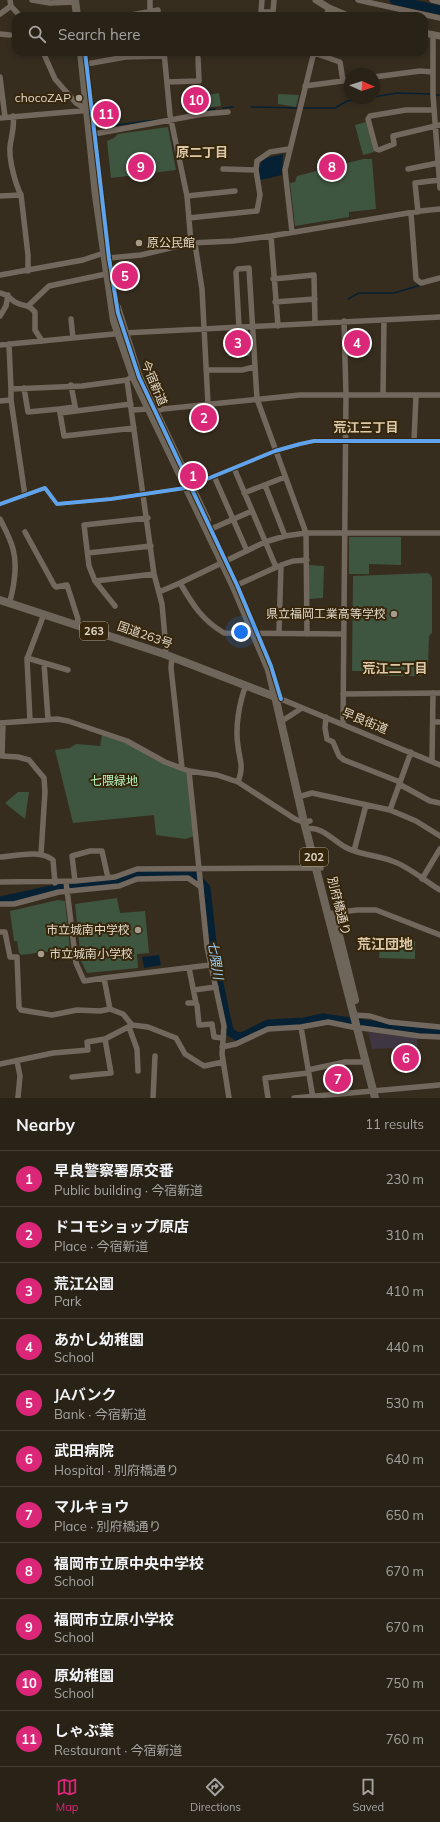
<!DOCTYPE html>
<html lang="en">
<head>
<meta charset="utf-8">
<style>
  body { margin:0; font-family:Mulish,"Noto Sans JP",sans-serif; background:#342f24; color:#f1f3f6 }
  .compass { position:absolute; left:344px; top:68px; width:36px; height:36px; border-radius:50%; background:#282217; box-shadow:0 2px 6px #0003; rotate:93deg }
  .you { position:absolute; left:241px; top:632px; width:14px; height:14px; margin:-10px; border:3px solid #fff; border-radius:50%; background:#1a73e8; box-shadow:0 0 0 6px #1a73e833 }
  .badge { display:grid; place-items:center; width:26px; height:26px; border-radius:50%; background:#db2777; color:#fff; font-size:13px; font-weight:700 }
  .pin { position:absolute; translate:-50% -50%; border:2px solid #fff; box-shadow:0 1px 4px #0006 }
  .list { margin:0; padding:0; list-style:none }
  h2 { display:flex; justify-content:space-between; align-items:center; height:52px; margin:0; padding:0 16px; font-size:17px }
  h2 small { font-size:13px; font-weight:400; color:#a5a4a1 }
  .list li { display:grid; grid-template-columns:26px 1fr auto; gap:12px; align-items:center; box-sizing:border-box; height:56px; padding:0 16px; border-top:1px solid #443f36 }
  .list b { display:block; font-size:15px; white-space:nowrap }
  .list p { margin:0; font-size:13px; white-space:nowrap; color:#a5a4a1 }
  .list em { font-size:13px; font-style:normal; color:#a5a4a1 }
  .icon { flex:none; width:22px; height:22px; fill:none; stroke:currentColor; stroke-width:2; stroke-linecap:round; stroke-linejoin:round }
  .map { position:relative; flex:none; width:440px; height:1098px; overflow:hidden }
  .search { position:absolute; background:#282217; box-shadow:0 2px 6px #0003; left:12px; right:12px; top:12px; height:44px; display:flex; align-items:center; gap:10px; box-sizing:border-box; padding:0 14px; border-radius:12px; color:#a5a4a1; font-size:15px }
  .sheet { height:668px; background:#282217 }
  nav { display:flex; justify-content:space-around; align-items:center; box-sizing:border-box; height:56px; border-top:1px solid #443f36; background:#282217; font-size:11px; color:#a5a4a1 }
  nav a { display:grid; justify-items:center; gap:2px }
  nav .on { color:#db2777 }
  .map>svg:first-child { display:block }
</style>
</head>
<body>
<div class="map">
<svg width="440" height="1098" viewBox="0 0 440 1098">
  <rect width="100%" height="100%" fill="#362d1f"/>
  <path fill="#3f3642" d="M368 1032 417 1038 419 1069 402 1070V1068H394L392 1048 372 1049Z"/>
  <path fill="#3e553f" d="M207 92 208 95 219 93 221 106 202 108 201 93Z
    M278 94 299 95 296 107 278 104Z
    M366 122 374 152 363 155 355 125Z
    M168 127 176 170 111 178 107 141 114 138 118 134Z
    M363 159H372L376 209 349 212V217L295 226 290 183 295 182 297 176Z
    M248 330 250 356H228L227 331Z
    M349 537H401V565L369 564V574H349Z
    M308 565 324 566 323 598 308 599Z
    M428 573 432 577V633L429 636 428 668 421 676H373V671H352L353 576Z
    M102 735 125 743 188 772 195 836 185 839 156 835 154 815 73 823 55 750 70 748 76 744 100 746Z
    M18 792H29L25 819 5 803Z
    M117 898 120 913 145 911 149 953 137 954 138 968 87 973 81 961 75 904Z
    M58 900 65 901 70 949 21 955 19 953 17 941H14L10 911Z
    M381 936 415 941V959L379 958Z"/>
  <path fill="#062133" d="M283 154 282 175 260 180 258 171 262 159Z
    M159 955 161 965 144 968 142 957Z"/>
  <g fill="none" stroke-linecap="round" stroke-linejoin="round">
    <path stroke="#062133" stroke-width="1.5" d="M436 95H440
      M374 97 397 93 432 94
      M251 107 299 108
      M223 108 233 107
      M303 108H335L347 101 365 98
      M205 110 215 109
      M100 127 156 120
      M348 299 359 293H394L421 285"/>
    <path stroke="#062133" stroke-width="9" d="M394 0 440 10
      M0 901 51 890 118 882 136 875 154 874 195 876 206 888 214 960 228 1026 230 1032 238 1037 244 1036 268 1024 304 1022 323 1018 427 1033 440 1032"/>
    <path stroke="#73685e" stroke-width="5.5" d="M10 0 11 6 20 16
      M32 0 50 3 76 2
      M150 0V11
      M262 0 261 12H273L274 0
      M358 0 440 18
      M432 0 440 2
      M0 14 11 6
      M126 16 158 10V16
      M326 16 329 8
      M0 34 10 35
      M433 35V95L440 188
      M43 52 55 79 76 103 87 110
      M164 52 170 115 187 196 191 243
      M314 53 340 62 343 81
      M86 64 126 57 164 56
      M0 77 5 117
      M374 77 420 71 433 72
      M167 82 199 81 198 58
      M305 86 350 80
      M434 110H406L370 116 368 119 376 149 379 150 394 144 393 136 440 125
      M13 116C15 128 11 136 10 147 9 160 15 183 21 195
      M0 118 91 110
      M94 134 203 114 228 112
      M223 169 256 170
      M408 169 438 163
      M0 196 21 195 28 255V271
      M187 196 235 191
      M418 212 415 183 439 180
      M411 213 416 279 421 283 440 278
      M189 218 257 211 260 195 256 170 257 161 270 152 289 149
      M292 232 285 170 314 52
      M271 236 278 326
      M195 244 202 289 208 404
      M109 258 141 255 191 243 233 241 271 236 420 211 440 209
      M0 275 83 260 104 253
      M273 279 314 275 315 323
      M0 293C10 295 10 300 17 303 26 307 28 304 35 312V330L42 341
      M275 302 315 299
      M29 305 49 286 106 274
      M0 316 6 306 8 295
      M71 319 73 338
      M239 327 236 272 238 269 249 268 257 399 306 533 307 634
      M9 344 11 389 82 386 127 380
      M0 345 124 333 440 317
      M206 370H242L254 367
      M133 376 127 380 154 574 162 604 166 649 164 654
      M71 385 76 411 60 413 59 409 75 407
      M24 388 28 412 59 409
      M383 395 384 320
      M11 400 25 496
      M0 401 11 400V389
      M132 410 148 409
      M76 411 131 404
      M155 411 163 409 300 395H440
      M60 413 64 436 134 428
      M414 441 416 395
      M234 468 276 567
      M214 476 247 551
      M265 485 285 536
      M244 493 285 477
      M0 504 45 488 57 504 111 499 185 488 275 451 300 444 314 441H440
      M148 518 84 525 89 566 95 581 154 574
      M0 519C12 542 18 555 14 581 13 589 12 596 9 603
      M211 529 252 511
      M25 532 54 585 56 587 67 585 78 619 77 625
      M88 553 151 546
      M95 581 115 606
      M180 583 265 542 285 536 306 533H440
      M237 585 279 566
      M159 592 180 583C193 605 202 620 224 633L343 634
      M279 633 281 565 293 561 307 560
      M172 657 171 668 182 768
      M27 658 68 670
      M44 663 48 719
      M343 694 440 693
      M281 699 440 765
      M326 717 325 728 327 739 333 742 339 756 344 760 400 782
      M285 719 302 708
      M30 721 27 659 44 614
      M433 722H440
      M0 723 57 719 68 721 127 741 165 762 189 771 217 775 238 782 295 819 303 822 310 821
      M3 723 2 756 18 757 29 760 44 778 45 792 41 854
      M343 724 346 395 344 321
      M432 761 433 693
      M189 771 207 947 224 1026 222 1054 229 1098
      M238 782C244 765 240 763 238 746 235 728 239 703 246 685
      M399 784 430 801 440 803
      M298 797 312 793 390 810 416 821 440 836
      M390 810 411 752
      M307 829C320 825 334 841 345 847 359 855 377 855 392 861 408 866 425 881 440 890
      M354 851 366 805
      M0 857C16 856 40 849 53 860L55 883
      M422 879 440 849
      M75 881 72 856 90 851H102L108 878
      M0 882 75 881 115 877 137 869 321 868
      M66 882 76 963 84 981 104 978 110 1009 123 1014 132 1025 148 1027 176 1038 185 1054 204 1066 223 1062
      M0 904H14L59 892 119 886 137 879 188 878 201 887
      M333 913 357 910H376L440 935
      M0 932H5L10 957H17L19 1007 21 1010 52 1015 77 1010 100 1011 110 1009
      M189 968 196 1003
      M104 978 210 965
      M194 990 216 987
      M188 1003H196L197 1005 199 1025 212 1024 214 1037 223 1038
      M353 1015 370 1016 389 1022 440 1027
      M129 1027 137 1049 138 1071
      M301 1027 328 1022 357 1028
      M362 1028 419 1036 440 1037
      M222 1047 236 1044 268 1029 301 1027 313 1098
      M17 1061 20 1076 18 1097
      M0 1064 53 1053 88 1050 87 1042 105 1039 132 1025
      M308 1070 345 1062H365
      M72 1077 111 1073 105 1039
      M153 1098 155 1056
      M268 1098 265 1078 308 1073
      M294 1098 440 1085"/>
    <path stroke="#73685c" stroke-width="7" d="M316 0 329 8 348 16
      M424 33 440 36"/>
    <path stroke="#6e665b" stroke-width="8" d="M75 0 77 16
      M81 52 96 196 114 321 133 376 234 587 269 670 304 822 375 1098
      M117 307 139 377 207 520
      M0 600 164 654 278 698
      M335 919 355 1000"/>
    <g stroke="#36260b" stroke-width="6">
      <path id="cycleway" d="M85 52 109 258 118 313 139 377 237 585 271 666 281 699
        M0 504 45 488 57 504 111 499 185 488 275 451 300 444 314 441H440"/>
    </g>
    <use href="#cycleway" stroke="#60a3ed" stroke-width="4"/>
  </g>
  <g fill="#a69c8e" stroke="#36260b" stroke-width="1.5">
    <circle cx="79" cy="98" r="4"/>
    <circle cx="139" cy="243" r="4"/>
    <circle cx="394" cy="614" r="4"/>
    <circle cx="138" cy="930" r="4"/>
    <circle cx="41" cy="954" r="4"/>
  </g>
  <g text-anchor="middle" stroke-width="4" stroke-linejoin="round" paint-order="stroke">
    <g fill="#36260b" stroke="#aea390" stroke-width="1">
      <rect x="80" y="622" width="28" height="18" rx="3"/>
      <rect x="300" y="848" width="28" height="18" rx="3"/>
    </g>
    <g font-size="11" font-weight="bold" fill="#e2d8c9">
      <text x="94" y="635">263</text>
      <text x="314" y="861">202</text>
    </g>
    <g font-size="12" fill="#e2d8c9" stroke="#36260b" text-anchor="end">
      <text x="71" y="102">chocoZAP</text>
      <text x="147" y="247" text-anchor="start">原公民館</text>
      <text x="386" y="618">県立福岡工業高等学校</text>
      <text x="130" y="934">市立城南中学校</text>
      <text x="49" y="958" text-anchor="start">市立城南小学校</text>
    </g>
    <g font-size="12" fill="#e2d8c9" stroke="#36260b">
      <text transform="translate(154 383) rotate(67)" y="4">今宿新道</text>
      <text transform="translate(145 635) rotate(19)" y="4">国道263号</text>
      <text transform="translate(365 721) rotate(22)" y="4">早良街道</text>
      <text transform="translate(339 906) rotate(76)" y="4">別府橋通り</text>
    </g>
    <g font-size="12" fill="#b5f6c0" stroke="#36260b">
      <text x="114" y="785">七隈緑地</text>
    </g>
    <g font-size="13" font-weight="bold" fill="#ddc9aa" stroke="#36260b">
      <text x="202" y="157">原二丁目</text>
      <text x="366" y="432">荒江三丁目</text>
      <text x="395" y="673">荒江二丁目</text>
    </g>
    <g font-size="13" font-style="italic" fill="#9cd0f9" stroke="#36260b">
      <text transform="translate(216 960) rotate(81)" y="5">七隈川</text>
    </g>
    <g font-size="14" font-weight="bold" fill="#ddc9aa" stroke="#36260b">
      <text x="385" y="949">荒江団地</text>
    </g>
  </g>
</svg>
<svg class="compass" viewBox="-18 -18 36 36"><path d="M0-13l5 13h-10z" fill="#e53935"/><path d="M0 13l5-13h-10z" fill="#a5a4a1"/></svg>
<div class="you"></div>
<div class="pin badge" style="left:193px;top:476px">1</div>
<div class="pin badge" style="left:204px;top:418px">2</div>
<div class="pin badge" style="left:238px;top:343px">3</div>
<div class="pin badge" style="left:357px;top:343px">4</div>
<div class="pin badge" style="left:125px;top:276px">5</div>
<div class="pin badge" style="left:406px;top:1058px">6</div>
<div class="pin badge" style="left:338px;top:1079px">7</div>
<div class="pin badge" style="left:332px;top:167px">8</div>
<div class="pin badge" style="left:141px;top:167px">9</div>
<div class="pin badge" style="left:196px;top:100px">10</div>
<div class="pin badge" style="left:106px;top:114px">11</div>
<div class="search"><svg class="icon" aria-label="search" viewBox="0 0 24 24"><circle cx="10" cy="10" r="6"/><path d="M15 15l6 6"/></svg>Search here</div>
</div>
<section class="sheet">
<h2>Nearby<small>11 results</small></h2>
<ul class="list">
<li><span class="badge">1</span><div><b>早良警察署原交番</b><p>Public building · 今宿新道</p></div><em>230 m</em></li>
<li><span class="badge">2</span><div><b>ドコモショップ原店</b><p>Place · 今宿新道</p></div><em>310 m</em></li>
<li><span class="badge">3</span><div><b>荒江公園</b><p>Park</p></div><em>410 m</em></li>
<li><span class="badge">4</span><div><b>あかし幼稚園</b><p>School</p></div><em>440 m</em></li>
<li><span class="badge">5</span><div><b>JAバンク</b><p>Bank · 今宿新道</p></div><em>530 m</em></li>
<li><span class="badge">6</span><div><b>武田病院</b><p>Hospital · 別府橋通り</p></div><em>640 m</em></li>
<li><span class="badge">7</span><div><b>マルキョウ</b><p>Place · 別府橋通り</p></div><em>650 m</em></li>
<li><span class="badge">8</span><div><b>福岡市立原中央中学校</b><p>School</p></div><em>670 m</em></li>
<li><span class="badge">9</span><div><b>福岡市立原小学校</b><p>School</p></div><em>670 m</em></li>
<li><span class="badge">10</span><div><b>原幼稚園</b><p>School</p></div><em>750 m</em></li>
<li><span class="badge">11</span><div><b>しゃぶ葉</b><p>Restaurant · 今宿新道</p></div><em>760 m</em></li>
</ul>
</section>
<nav>
<a class="on"><svg class="icon" aria-label="map" viewBox="0 0 24 24"><path d="M3 6l6-2 6 2 6-2v14l-6 2-6-2-6 2zM9 4v14M15 6v14"/></svg>Map</a>
<a><svg class="icon" aria-label="directions" viewBox="0 0 24 24"><path d="M12 3l9 9-9 9-9-9zM9 14v-3h6M13 9l2 2-2 2"/></svg>Directions</a>
<a><svg class="icon" aria-label="saved" viewBox="0 0 24 24"><path d="M7 4h10v16l-5-4-5 4z"/></svg>Saved</a>
</nav>
</body>
</html>
